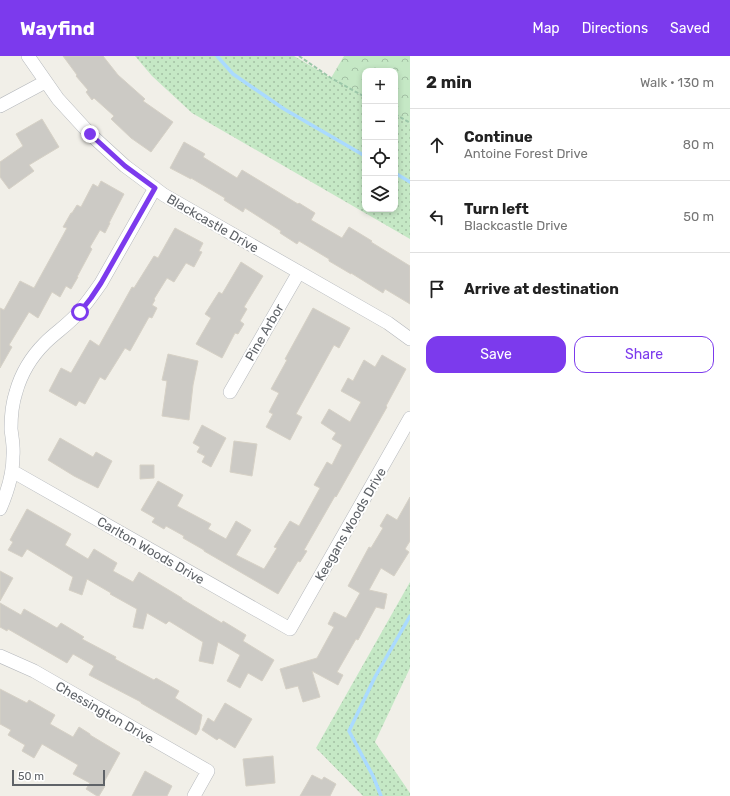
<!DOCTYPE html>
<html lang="en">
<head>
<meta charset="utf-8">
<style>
  body { margin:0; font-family:Rubik,sans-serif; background:#f2f2f2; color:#222 }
  .controls { position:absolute; right:12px; top:12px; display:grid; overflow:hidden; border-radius:8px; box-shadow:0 2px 6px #0003 }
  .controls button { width:36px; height:36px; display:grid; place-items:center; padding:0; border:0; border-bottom:1px solid #e0e0e0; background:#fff; color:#222; font:20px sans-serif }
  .scale { position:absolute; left:12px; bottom:10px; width:93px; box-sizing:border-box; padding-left:4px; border:2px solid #5f6368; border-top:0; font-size:11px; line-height:14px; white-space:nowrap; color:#5f6368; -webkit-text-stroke:3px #fff; paint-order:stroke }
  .stop { position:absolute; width:12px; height:12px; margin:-9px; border:3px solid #7c3aed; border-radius:50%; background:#fff }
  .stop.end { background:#7c3aed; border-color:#fff; box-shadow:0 1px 4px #0008 }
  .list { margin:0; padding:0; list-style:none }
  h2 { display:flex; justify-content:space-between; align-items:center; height:52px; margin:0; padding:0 16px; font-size:17px }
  h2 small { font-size:13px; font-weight:400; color:#767676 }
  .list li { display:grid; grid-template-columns:26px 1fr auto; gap:12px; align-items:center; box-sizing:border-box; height:72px; padding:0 16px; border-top:1px solid #e0e0e0 }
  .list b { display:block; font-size:15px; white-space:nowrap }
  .list p { margin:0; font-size:13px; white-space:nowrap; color:#767676 }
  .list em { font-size:13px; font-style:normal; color:#767676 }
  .actions { display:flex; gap:8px; padding:12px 16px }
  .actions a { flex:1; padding:9px 0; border:1px solid #7c3aed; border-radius:12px; text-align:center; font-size:14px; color:#7c3aed }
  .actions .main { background:#7c3aed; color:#fff }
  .icon { flex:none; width:22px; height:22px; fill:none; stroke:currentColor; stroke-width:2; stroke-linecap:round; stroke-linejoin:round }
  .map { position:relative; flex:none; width:410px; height:740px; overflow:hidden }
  header { display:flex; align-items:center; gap:24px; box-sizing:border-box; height:56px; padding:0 20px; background:#7c3aed; color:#fff }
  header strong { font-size:19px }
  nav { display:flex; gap:22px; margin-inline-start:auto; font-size:14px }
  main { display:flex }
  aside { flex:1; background:#fff }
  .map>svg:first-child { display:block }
</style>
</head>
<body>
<header>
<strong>Wayfind</strong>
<nav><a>Map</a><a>Directions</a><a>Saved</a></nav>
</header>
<main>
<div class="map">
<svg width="410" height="740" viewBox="0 0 410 740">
  <defs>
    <pattern id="grass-dots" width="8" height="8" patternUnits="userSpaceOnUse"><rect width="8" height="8" fill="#c5e8c5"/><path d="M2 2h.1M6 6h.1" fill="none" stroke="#a3c0a4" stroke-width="1.8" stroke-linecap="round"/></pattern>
    <pattern id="forest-crowns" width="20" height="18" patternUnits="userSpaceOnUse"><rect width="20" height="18" fill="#c5e8c5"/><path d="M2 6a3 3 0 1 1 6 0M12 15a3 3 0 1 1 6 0" fill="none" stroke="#a3c0a4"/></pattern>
  </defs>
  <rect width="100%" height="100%" fill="#f1efe8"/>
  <path fill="url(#grass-dots)" d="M135 0H294L365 42V153H395V59L410 68V183L192 57 152 20Z
    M410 526V612L375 686 410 737V740H363L316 692Z"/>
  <path fill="url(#forest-crowns)" d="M344 0H410V68L395 59V15H365V42L331 22Z"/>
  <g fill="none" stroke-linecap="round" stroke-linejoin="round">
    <path stroke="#aadaff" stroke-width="3.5" d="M217 0 233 18 284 53 365 100
      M395 117 410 126
      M381 740 373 720 349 675 375 621 410 560"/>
  </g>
  <path fill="#cccac5" stroke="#d6d1c6" d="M63 0H103L118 19 145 43 143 45 173 66 151 96 131 82 111 63 114 60 94 42 92 44 86 36 88 34 76 20 77 19Z
    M42 63 59 91 29 109 34 115 9 133 0 121V106L23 90 16 78Z
    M184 86 205 98 203 101 237 122 242 114 298 148 299 147 315 157 311 164 342 182 349 171 372 185 371 186 410 210V248L385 233 383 237 351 217V218L329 205V203L299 185 297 188 280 177 281 175 245 152 243 156 224 144 225 142 191 122V123L170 112Z
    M101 125 124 138 109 167H110L105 177 100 174 90 191 92 193 77 221H78L71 233 66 230 60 241 52 236 38 262 29 256 9 289 12 291 0 312V252L4 254 20 225 34 232 67 172 63 171 71 157H72L77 149 81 151 93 128 98 131Z
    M175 172 203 187 199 195 202 196 194 211 186 207 174 226 167 222 154 243 155 244 152 249 157 252 152 262 149 261 130 295 125 292 105 324 100 321 85 348 79 345 76 350 49 335 61 312 71 317 90 284 99 290 132 231 134 232 154 200 158 202Z
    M241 206 263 220 244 251 247 253 240 265 244 268 238 278 235 277 222 302 196 288 211 262 205 258 219 236 222 238Z
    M313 252 350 272 339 292 334 289 296 358 302 361 290 384 266 371 273 358 269 356 279 337 271 333 287 304 285 303Z
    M168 298 198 305 193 329 189 364 162 360 167 325 162 324Z
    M382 299 406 313 386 350 387 351 336 441 335 440 304 494 307 495 300 506 298 505 278 538 204 495V494L183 482 184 480 166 470 164 473 152 466 155 462 141 454 158 425 183 439 177 450 211 468 208 473 226 483 236 465 251 474 236 499 264 513 277 492 274 491 290 465 299 470 320 432 314 429 327 406 332 409 342 389 332 383 336 377 321 367 329 353 350 366 361 346 341 335 348 322 353 325 364 304 375 311Z
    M202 369 226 382 211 411 202 406 205 400 197 396 200 391 193 387Z
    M60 382 93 401 96 396 112 405 98 432 74 420 48 404Z
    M234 385 257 388 252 420 230 416Z
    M140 409H154V422L140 423Z
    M410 441V485L405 493 409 496 394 520 381 512 369 534 387 538 384 553 376 551 358 584 356 583 337 616 343 619 338 629 312 615 320 641 303 646 298 630 286 633 280 613 317 602 334 571 328 568 334 556 346 562 360 537 348 530 369 491 371 492 383 472 380 470 387 458 397 464Z
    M27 453 71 478 65 489 88 503 94 493 117 507 113 515 133 526 139 516 182 542V543L222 567 223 565 246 579 243 585 274 604 262 625 248 617 240 632 227 625 240 599 218 586 213 608 199 605 203 586 169 565 166 568 147 557 143 573 133 571 137 553 110 538 111 537 87 523 82 539 69 534 73 521 27 493 22 501 8 494 13 486 10 484Z
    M0 515 13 522 0 545Z
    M0 547 21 559 24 553 57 572 61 567 84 581 82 583 116 601 115 603 154 624 156 622 179 635 175 642 202 659 199 674 196 679 141 647V646L89 619 94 610 73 598 67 607 8 573 7 575 0 571Z
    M0 633 27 647 29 644 55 659 50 668 73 681 79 671 90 678V679L120 697 103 728 105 730 99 740H97L86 733 90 727 73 718 78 709 42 688 34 702 22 695 25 689 8 679 11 674 0 668Z
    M225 647 252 663 235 692 219 682 217 684 202 674 208 662 214 666Z
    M273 700 275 727 246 730 243 703Z
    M145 715 172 730 167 740H132Z
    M312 719 322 724 324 721 336 728 330 740H300Z"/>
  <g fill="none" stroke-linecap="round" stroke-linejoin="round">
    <g stroke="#b5b8bc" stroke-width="14">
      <path id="minor" d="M28 0 58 43 90 78 125 110 164 139 388 267 410 283
        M0 50 45 26
        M230 336 299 216
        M12 415 290 573 410 362
        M0 453C7 437 13 418 13 400 14 391 12 382 11 373 11 361 12 348 16 336 21 318 31 301 45 287 56 276 69 268 79 256 87 247 94 237 101 227L155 132
        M0 600 34 615 208 715 194 740"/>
    </g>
    <path stroke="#9cc7a9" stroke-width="2" stroke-dasharray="4 2" stroke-linecap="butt" d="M299 0 331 22 365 41
      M395 58 410 67"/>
    <use href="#minor" stroke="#fff" stroke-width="13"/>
  </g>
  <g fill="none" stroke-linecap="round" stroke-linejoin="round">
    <path stroke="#7c3aed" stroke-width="5" d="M80 256 91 242 101 227 155 132 125 110 90 78"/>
  </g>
  <g text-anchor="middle" stroke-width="4" stroke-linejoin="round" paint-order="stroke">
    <g font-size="13" fill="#5f6368" stroke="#fff">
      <text transform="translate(213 167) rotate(30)" y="5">Blackcastle Drive</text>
      <text transform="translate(264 276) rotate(-60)" y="5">Pine Arbor</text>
      <text transform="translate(350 468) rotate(-60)" y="5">Keegans Woods Drive</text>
      <text transform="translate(151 494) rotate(30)" y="5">Carlton Woods Drive</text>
      <text transform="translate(105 656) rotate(30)" y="5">Chessington Drive</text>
    </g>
  </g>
</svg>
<div class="controls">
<button>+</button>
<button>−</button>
<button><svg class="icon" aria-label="locate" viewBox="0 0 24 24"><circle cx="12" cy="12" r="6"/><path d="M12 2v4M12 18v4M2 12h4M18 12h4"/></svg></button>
<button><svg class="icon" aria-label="layers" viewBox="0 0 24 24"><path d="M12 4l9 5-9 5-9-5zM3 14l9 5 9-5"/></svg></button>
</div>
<div class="scale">50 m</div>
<div class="stop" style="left:80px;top:256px"></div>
<div class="stop end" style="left:90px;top:78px"></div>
</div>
<aside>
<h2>2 min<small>Walk · 130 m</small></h2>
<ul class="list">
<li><svg class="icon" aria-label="ahead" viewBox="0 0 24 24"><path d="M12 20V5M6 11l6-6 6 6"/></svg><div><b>Continue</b><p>Antoine Forest Drive</p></div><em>80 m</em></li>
<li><svg class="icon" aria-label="left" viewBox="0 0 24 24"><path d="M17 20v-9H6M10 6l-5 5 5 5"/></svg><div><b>Turn left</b><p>Blackcastle Drive</p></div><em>50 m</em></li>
<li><svg class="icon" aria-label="arrive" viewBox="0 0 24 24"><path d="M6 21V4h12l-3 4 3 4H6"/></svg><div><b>Arrive at destination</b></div></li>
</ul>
<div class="actions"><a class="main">Save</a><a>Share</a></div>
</aside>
</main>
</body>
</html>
